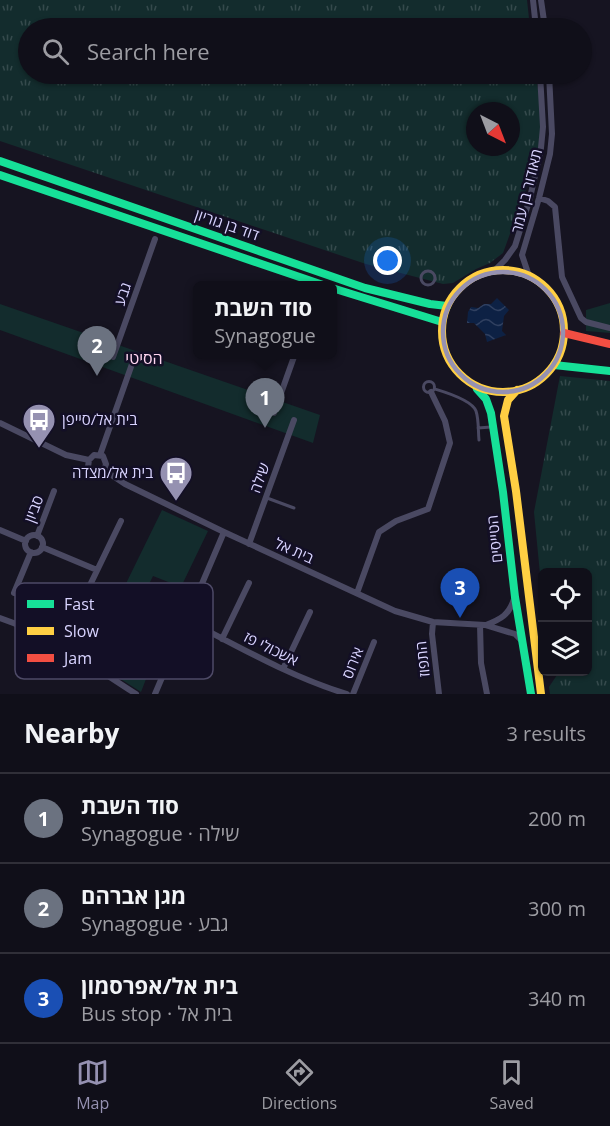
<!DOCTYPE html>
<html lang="en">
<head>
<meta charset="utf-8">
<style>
  body { margin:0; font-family:"Open Sans","Noto Sans Hebrew",sans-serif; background:#1e1d26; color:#f1f3f6 }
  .controls { position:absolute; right:18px; bottom:18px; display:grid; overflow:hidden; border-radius:9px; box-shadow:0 2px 4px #0004 }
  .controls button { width:54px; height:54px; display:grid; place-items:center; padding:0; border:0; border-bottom:2px solid #302f38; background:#100f19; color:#f1f3f6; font:30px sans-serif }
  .compass { position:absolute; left:466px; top:102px; width:54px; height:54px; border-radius:50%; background:#100f19; box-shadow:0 2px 4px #0004; rotate:138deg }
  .you { position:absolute; left:388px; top:261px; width:21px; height:21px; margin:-15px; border:4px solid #fff; border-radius:50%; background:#1a73e8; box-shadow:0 0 0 9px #1a73e833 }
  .badge { display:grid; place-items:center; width:39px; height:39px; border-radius:50%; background:#9591b1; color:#fff; font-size:20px; font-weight:700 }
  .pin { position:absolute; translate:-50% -50px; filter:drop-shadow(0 2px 3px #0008) }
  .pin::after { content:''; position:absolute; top:32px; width:21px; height:18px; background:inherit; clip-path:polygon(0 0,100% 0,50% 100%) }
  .popup { position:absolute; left:193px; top:281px; width:144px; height:78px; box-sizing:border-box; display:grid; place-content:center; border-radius:9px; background:#100f19; filter:drop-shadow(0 2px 4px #0005); font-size:20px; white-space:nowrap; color:#9c9ca2 }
  .popup b { font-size:22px; color:#f1f3f6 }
  .popup::after { content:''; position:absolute; left:50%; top:100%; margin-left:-12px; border:12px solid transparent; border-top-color:#100f19 }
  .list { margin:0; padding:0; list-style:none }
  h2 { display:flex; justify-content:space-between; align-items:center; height:78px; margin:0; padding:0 24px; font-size:26px }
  h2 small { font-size:20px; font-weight:400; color:#9c9ca2 }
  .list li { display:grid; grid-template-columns:39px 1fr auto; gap:18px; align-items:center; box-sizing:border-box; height:90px; padding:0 24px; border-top:2px solid #302f38 }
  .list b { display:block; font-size:22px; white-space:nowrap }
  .list p { margin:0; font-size:20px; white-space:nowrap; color:#9c9ca2 }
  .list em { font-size:20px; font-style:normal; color:#9c9ca2 }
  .icon { flex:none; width:33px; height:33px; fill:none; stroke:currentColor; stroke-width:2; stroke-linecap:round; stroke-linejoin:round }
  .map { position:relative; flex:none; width:610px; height:694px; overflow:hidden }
  .search { position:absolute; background:#100f19; box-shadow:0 2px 4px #0004; left:18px; right:18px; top:18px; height:66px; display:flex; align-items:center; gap:15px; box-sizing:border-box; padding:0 21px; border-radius:33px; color:#9c9ca2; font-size:22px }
  .sheet { height:348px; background:#100f19 }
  nav { display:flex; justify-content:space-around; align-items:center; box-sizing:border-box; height:84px; border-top:2px solid #302f38; background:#100f19; font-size:16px; color:#9c9ca2 }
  nav a { display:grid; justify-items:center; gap:3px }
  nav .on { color:#9591b1 }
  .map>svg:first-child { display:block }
</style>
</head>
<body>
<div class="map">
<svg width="610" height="694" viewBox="0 0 610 694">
  <defs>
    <pattern id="grass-tufts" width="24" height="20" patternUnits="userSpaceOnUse" patternTransform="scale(1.5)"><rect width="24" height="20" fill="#132c2d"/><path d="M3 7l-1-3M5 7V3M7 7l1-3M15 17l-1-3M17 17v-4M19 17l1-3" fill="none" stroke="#354a4c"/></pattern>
    <pattern id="water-waves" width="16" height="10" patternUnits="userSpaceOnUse" patternTransform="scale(1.5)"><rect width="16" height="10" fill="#0d2144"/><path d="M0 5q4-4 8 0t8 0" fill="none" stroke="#304060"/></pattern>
  </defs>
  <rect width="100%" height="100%" fill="#161421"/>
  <path fill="url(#grass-tufts)" fill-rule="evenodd" d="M0 0H527L530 28H28V74H536L544 135 536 162 503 253 490 263 476 269 453 283 443 284 366 264 0 141ZM475 111H511V147H475Z
    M560 376 610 381V694H550L549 687 559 672H588V572H542V594L534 512Z"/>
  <path fill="#132c2d" d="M610 303V333L586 331V310Z
    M0 304 320 415 313 443 0 330Z
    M162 510 208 531 181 587 153 576 129 624 162 638 141 692 89 659Z"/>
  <path fill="url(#water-waves)" d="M497 298 509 310 504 316 502 331 506 335 487 342 485 334 474 323H467L468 312 471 307 478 308 484 304H491Z"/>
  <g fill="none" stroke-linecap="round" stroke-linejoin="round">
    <path stroke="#4a4962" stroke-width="3" d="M421 278a7 7 0 1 1 14 0a7 7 0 1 1-14 0Z
      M423.5 387a5.5 5.5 0 1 1 11 0a5.5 5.5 0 1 1-11 0Z
      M435 389C445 392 472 400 476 411 479 420 478 431 479 440
      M478 428 491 427
      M267 498 294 508"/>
    <path stroke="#4a4962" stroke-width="6" d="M533 0 536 28
      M541 0 545 28
      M539 198 548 201 555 207 562 277 581 318 586 322 610 328
      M494 271 505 260 515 246 530 198 541 148 543 127 540 74
      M529 276 522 255 539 198 550 154 552 134 549 74
      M113 357 155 239
      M274 413 295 354
      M0 423 66 455 89 460
      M100 455 132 364
      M89 460 94 455 103 456 106 464 104 470
      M89 460 88 467C92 473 98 474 104 470
      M104 470 125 484 224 532 395 611 433 622 485 625 515 634 522 641
      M0 530 26 541
      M25 544a9 9 0 1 1 18 0a9 9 0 1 1-18 0Z
      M37 536 54 491
      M249 544 294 420
      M42 547 97 570
      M14 593 31 552
      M357 593 379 532 396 521 428 509 450 443 445 421 431 392
      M0 618C51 635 92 666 136 694
      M187 620C239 647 291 677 347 694
      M433 622 432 634 439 694
      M480 625 481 663 487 694
      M486 625C501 619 509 615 514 599
      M222 639 249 583
      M61 645 121 521
      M283 669 310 612
      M155 694 224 532
      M353 694 374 642"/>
    <path stroke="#16e098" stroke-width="8" d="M0 161 365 288 430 304 447 306
      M0 175 326 286
      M332 288 442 322
      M554 365 610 371
      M477 389 486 399 491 413 503 492 515 597 531 694"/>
    <path stroke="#ffcf43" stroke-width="8" d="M442 331a61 61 0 1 1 122 0a61 61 0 1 1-122 0Z
      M517 390 508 400 504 416 516 491 541 694"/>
    <path stroke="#f24e42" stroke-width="8" d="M564 333 610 344"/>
  </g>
  <path fill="none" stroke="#9591b1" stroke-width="4.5" stroke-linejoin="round" d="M443 332a60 60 0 1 1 120 0a60 60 0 1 1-120 0Z"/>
  <defs>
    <g id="bus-pin" transform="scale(1.725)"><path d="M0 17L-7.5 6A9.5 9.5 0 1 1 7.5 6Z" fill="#9591b1" stroke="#130f26"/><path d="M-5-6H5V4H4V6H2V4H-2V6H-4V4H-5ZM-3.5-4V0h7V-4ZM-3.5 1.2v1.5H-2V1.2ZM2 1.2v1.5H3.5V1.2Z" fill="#fff"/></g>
  </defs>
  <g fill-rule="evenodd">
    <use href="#bus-pin" x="39" y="420"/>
    <use href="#bus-pin" x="176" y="473"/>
  </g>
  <g text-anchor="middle" stroke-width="5" stroke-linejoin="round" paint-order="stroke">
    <g font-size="15" fill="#d9d4ff" stroke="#130f26">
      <text transform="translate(527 191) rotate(-76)" y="5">תאודור בן עמר</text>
      <text transform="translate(227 225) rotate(19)" y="5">דוד בן גוריון</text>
      <text transform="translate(123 294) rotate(-71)" y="5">גבע</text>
      <text transform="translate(260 478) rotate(-70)" y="5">שילה</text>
      <text transform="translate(34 509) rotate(-69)" y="5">סביון</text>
      <text transform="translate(495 539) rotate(-96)" y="5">הטייסים</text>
      <text transform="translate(294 551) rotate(24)" y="5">בית אל</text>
      <text transform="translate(271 649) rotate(26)" y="5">אשכולי פז</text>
      <text transform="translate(423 659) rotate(-96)" y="5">התפוז</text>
      <text transform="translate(353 663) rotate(-68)" y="5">אירוס</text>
    </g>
    <g font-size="15" fill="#d9d4ff" stroke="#130f26" text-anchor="start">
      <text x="62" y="425">בית אל/סייפן</text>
      <text x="153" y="478" text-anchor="end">בית אל/מצדה</text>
    </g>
    <g font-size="16" fill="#ffd6f0" stroke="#130f26">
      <text x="144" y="364">הסיטי</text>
    </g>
  </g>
  <rect x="15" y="583" width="198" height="96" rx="9" fill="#130f26" stroke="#4e4a67" stroke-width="1.5"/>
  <rect x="27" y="600" width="27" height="8" fill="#16e098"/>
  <rect x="27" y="627" width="27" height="8" fill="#ffcf43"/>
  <rect x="27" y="654" width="27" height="8" fill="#f24e42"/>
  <g font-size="16" fill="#d9d4ff">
    <text x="64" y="610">Fast</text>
    <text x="64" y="637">Slow</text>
    <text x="64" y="664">Jam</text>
  </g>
</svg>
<div class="controls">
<button><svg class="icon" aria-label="locate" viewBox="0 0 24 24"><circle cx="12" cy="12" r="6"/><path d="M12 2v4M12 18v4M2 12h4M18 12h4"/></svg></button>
<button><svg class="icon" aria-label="layers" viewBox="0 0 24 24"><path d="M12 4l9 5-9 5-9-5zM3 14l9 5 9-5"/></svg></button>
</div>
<svg class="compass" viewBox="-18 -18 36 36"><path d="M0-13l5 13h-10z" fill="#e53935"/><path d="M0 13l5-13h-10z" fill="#9c9ca2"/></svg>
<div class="you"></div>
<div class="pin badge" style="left:265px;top:428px;background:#6b7280">1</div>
<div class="popup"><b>סוד השבת</b>Synagogue</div>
<div class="pin badge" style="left:97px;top:376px;background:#6b7280">2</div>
<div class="pin badge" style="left:460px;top:618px;background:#1a4fb4">3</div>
<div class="search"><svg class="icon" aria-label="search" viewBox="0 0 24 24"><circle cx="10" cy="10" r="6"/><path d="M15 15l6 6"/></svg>Search here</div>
</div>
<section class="sheet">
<h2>Nearby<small>3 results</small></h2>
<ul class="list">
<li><span class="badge" style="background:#6b7280">1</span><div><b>סוד השבת</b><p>Synagogue · שילה</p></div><em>200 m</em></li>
<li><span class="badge" style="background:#6b7280">2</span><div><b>מגן אברהם</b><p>Synagogue · גבע</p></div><em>300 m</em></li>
<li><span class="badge" style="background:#1a4fb4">3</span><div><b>בית אל/אפרסמון</b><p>Bus stop · בית אל</p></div><em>340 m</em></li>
</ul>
</section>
<nav>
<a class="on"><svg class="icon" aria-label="map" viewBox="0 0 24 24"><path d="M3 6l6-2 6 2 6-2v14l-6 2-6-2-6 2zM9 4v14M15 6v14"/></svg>Map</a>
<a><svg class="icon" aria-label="directions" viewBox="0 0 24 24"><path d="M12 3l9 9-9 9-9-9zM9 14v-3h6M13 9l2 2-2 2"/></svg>Directions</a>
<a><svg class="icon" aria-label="saved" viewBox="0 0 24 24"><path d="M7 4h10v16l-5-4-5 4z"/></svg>Saved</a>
</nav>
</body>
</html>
